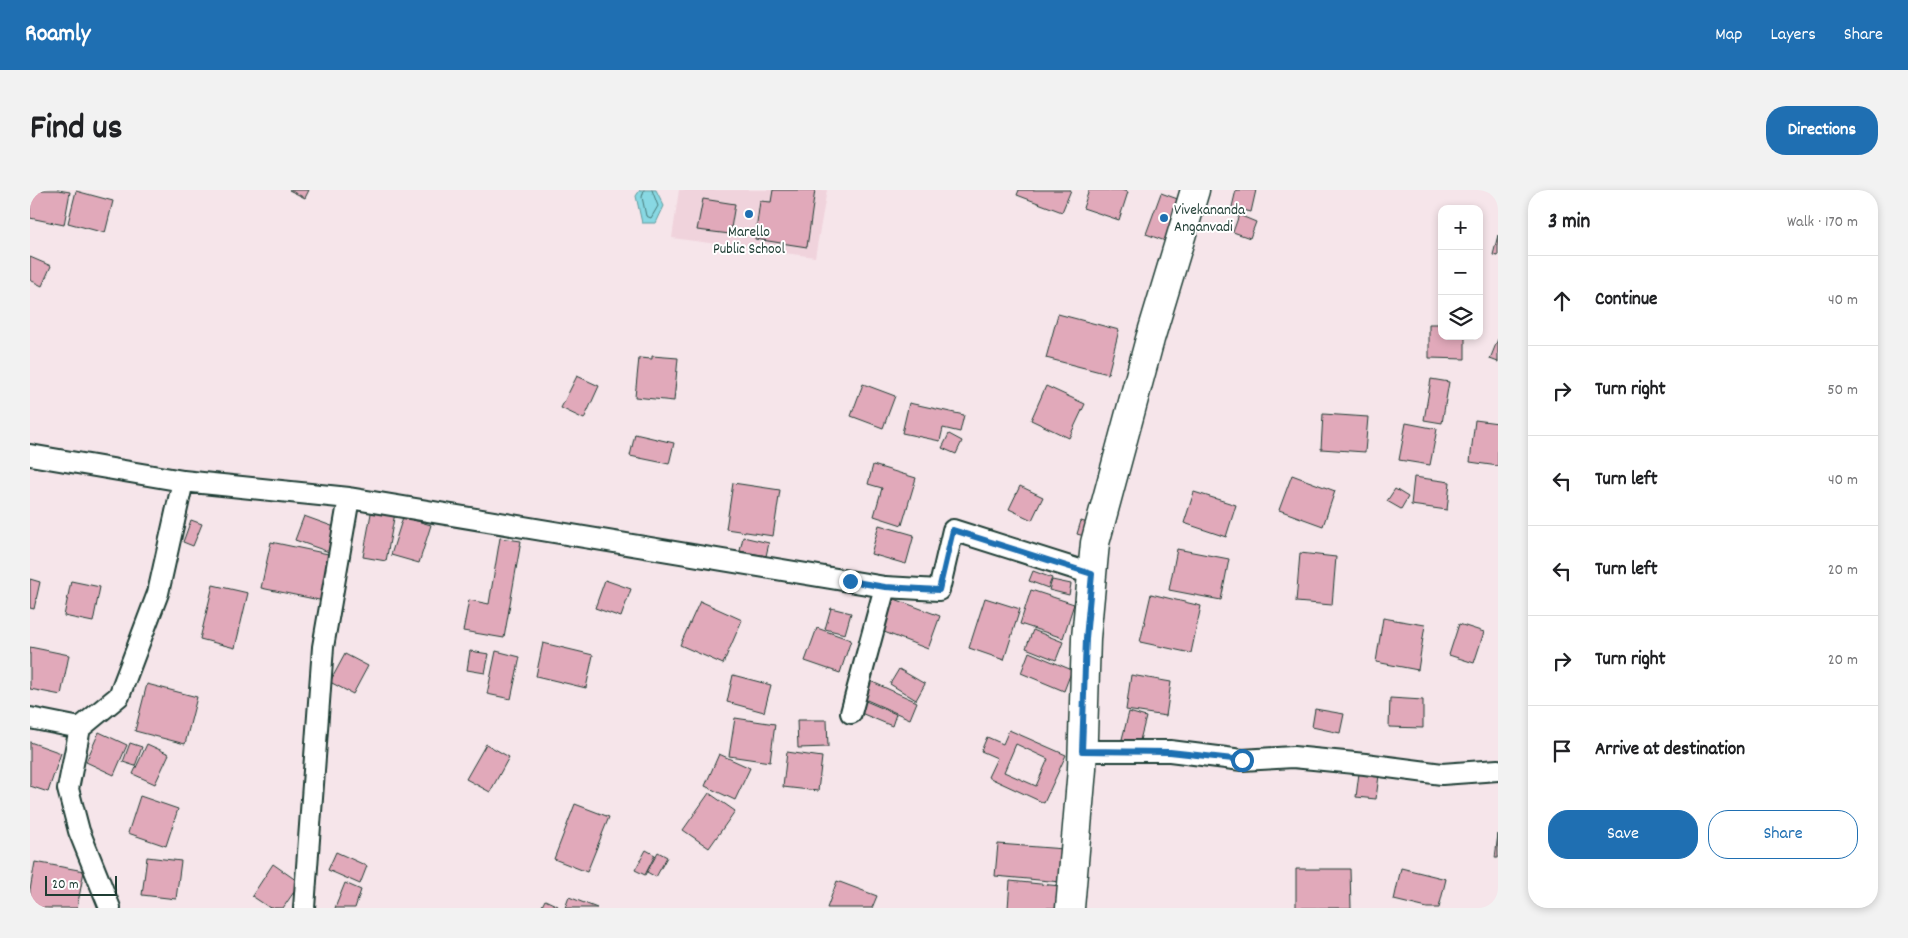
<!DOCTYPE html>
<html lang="en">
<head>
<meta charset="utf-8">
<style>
  body { margin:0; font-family:Dekko,sans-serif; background:#f2f2f2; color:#202124 }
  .controls { position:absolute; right:15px; top:15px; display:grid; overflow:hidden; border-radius:10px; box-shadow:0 2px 8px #0003 }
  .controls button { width:45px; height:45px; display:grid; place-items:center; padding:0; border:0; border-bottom:1px solid #e0e0e0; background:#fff; color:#202124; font:25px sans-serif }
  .scale { position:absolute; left:15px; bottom:12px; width:72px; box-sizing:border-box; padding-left:5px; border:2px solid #1f3d34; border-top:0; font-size:14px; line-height:18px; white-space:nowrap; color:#1f3d34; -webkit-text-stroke:4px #fff; paint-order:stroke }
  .stop { position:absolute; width:15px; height:15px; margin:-11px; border:4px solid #1f6fb2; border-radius:50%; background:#fff }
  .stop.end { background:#1f6fb2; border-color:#fff; box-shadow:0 1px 5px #0008 }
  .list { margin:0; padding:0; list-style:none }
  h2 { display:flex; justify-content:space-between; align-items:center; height:65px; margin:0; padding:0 20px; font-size:21px }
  h2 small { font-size:16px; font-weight:400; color:#757577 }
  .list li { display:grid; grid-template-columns:32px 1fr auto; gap:15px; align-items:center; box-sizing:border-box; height:90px; padding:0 20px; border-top:1px solid #e0e0e0 }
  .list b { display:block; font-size:19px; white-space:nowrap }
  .list em { font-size:16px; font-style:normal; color:#757577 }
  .actions { display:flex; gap:10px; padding:15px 20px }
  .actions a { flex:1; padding:11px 0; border:1px solid #1f6fb2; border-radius:20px; text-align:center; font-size:18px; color:#1f6fb2 }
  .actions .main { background:#1f6fb2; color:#fff }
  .icon { flex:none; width:28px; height:28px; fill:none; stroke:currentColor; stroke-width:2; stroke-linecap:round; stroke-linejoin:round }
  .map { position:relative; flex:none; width:1468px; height:718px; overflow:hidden; border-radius:20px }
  header { display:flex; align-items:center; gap:30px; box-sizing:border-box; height:70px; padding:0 25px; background:#1f6fb2; color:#fff }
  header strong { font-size:24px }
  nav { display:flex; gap:28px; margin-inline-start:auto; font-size:18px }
  .intro { display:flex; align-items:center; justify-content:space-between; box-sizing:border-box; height:120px; padding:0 30px }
  h1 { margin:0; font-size:35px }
  .button { padding:12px 22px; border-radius:20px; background:#1f6fb2; color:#fff; font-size:18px; font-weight:700 }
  main { display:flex; gap:30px; padding:0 30px }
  aside { flex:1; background:#fff; border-radius:20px; box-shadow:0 2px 8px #0003 }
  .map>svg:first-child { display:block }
</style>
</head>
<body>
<header>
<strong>Roamly</strong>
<nav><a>Map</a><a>Layers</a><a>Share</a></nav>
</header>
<div class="intro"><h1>Find us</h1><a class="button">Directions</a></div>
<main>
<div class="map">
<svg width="1468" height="718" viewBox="0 0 1468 718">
  <rect width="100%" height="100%" fill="#f6e5ea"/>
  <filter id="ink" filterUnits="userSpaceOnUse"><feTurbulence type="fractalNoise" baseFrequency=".02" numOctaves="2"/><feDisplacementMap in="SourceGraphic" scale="10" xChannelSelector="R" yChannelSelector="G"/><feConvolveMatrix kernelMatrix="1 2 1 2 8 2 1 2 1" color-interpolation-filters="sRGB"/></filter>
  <g filter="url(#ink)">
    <path fill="#f0d3dc" d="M649 0H797L785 67 642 48Z"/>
    <path fill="#88d8e3" stroke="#5e9a9d" d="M610 0H626L634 16 626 33H612L606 6Z"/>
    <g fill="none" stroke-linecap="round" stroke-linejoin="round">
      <path stroke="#497b7a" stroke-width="1" d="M614 0 612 7 616 26 621 28 628 16 622 0"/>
    </g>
    <path fill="#e1a9ba" stroke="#1f3d34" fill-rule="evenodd" d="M0 0H28L40 2 34 35 0 28Z
      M259 0H279L275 8Z
      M743 0H785L777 57 725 49 730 11 741 12Z
      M989 0H1041L1032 22 987 5Z
      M1059 0H1091L1098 2 1089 30 1053 18Z
      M1206 0H1226L1221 22 1202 17Z
      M46 1 83 11 75 43 38 33Z
      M1131 3 1153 11 1138 52 1116 44Z
      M673 9 705 14 700 44 667 40Z
      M1209 25 1226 32 1220 48 1203 42Z
      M1468 45V66L1463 65Z
      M0 67 21 76 12 96 0 90Z
      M1028 124 1089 140 1078 184 1016 168Z
      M1399 134H1412V146H1435V169L1399 168Z
      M1468 149V172L1460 169Z
      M622 166 648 168 644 211 605 207 609 168 622 169Z
      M547 186 569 196 554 229 531 218Z
      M1401 189 1419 192 1412 233 1394 230Z
      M833 194 865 206 853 238 821 226Z
      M1016 196 1055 214 1039 248 1001 230Z
      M879 213 934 225 930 242 913 238 910 251 872 243Z
      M1293 224 1338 227 1335 262 1291 259Z
      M1445 230 1468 233V276L1440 272Z
      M1376 233 1407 239 1400 275 1369 270Z
      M605 244 644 253 639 274 600 266Z
      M919 244 932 251 926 264 912 258Z
      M843 275 886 288 872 335 844 326 852 298 838 294Z
      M1262 285 1305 301 1293 336 1249 320Z
      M1384 287 1420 292 1417 320 1381 315Z
      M703 293 750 300 743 346 696 339Z
      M990 296 1013 307 1002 330 979 319Z
      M1365 299 1378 307 1371 319 1357 311Z
      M1164 302 1206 315 1196 347 1154 333Z
      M342 318 365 323 356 371 333 367Z
      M274 326 310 339 302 363 265 350Z
      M373 327 401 335 389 373 361 365Z
      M161 330 172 334 163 356 153 352Z
      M1051 331 1065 335 1061 348 1047 344Z
      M849 335 884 345 876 374 841 364Z
      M713 347 739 353 736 366 710 361Z
      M470 348 491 351 474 448 433 441 439 410 459 414Z
      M241 352 303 365 294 411 231 398Z
      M1147 359 1199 369 1191 410 1139 400Z
      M1270 363 1306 367 1302 415 1266 412Z
      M1003 381 1022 388 1018 398 999 391Z
      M0 389 10 392 4 419 0 418Z
      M575 390 601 399 591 427 565 418Z
      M1022 390 1041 394 1039 405 1019 400Z
      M41 391 70 397 63 432 34 426Z
      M183 395 218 403 205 458 170 449Z
      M1001 400 1044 414 1033 448 990 434Z
      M1121 404 1171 416 1161 463 1110 452Z
      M862 408 910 426 898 459 849 440Z
      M955 408 990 419 974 470 939 458Z
      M670 411 712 430 693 474 650 455Z
      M801 418 821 423 815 444 795 439Z
      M1353 428 1395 435 1388 480 1346 472Z
      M1429 434 1454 442 1444 473 1419 465Z
      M787 438 821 450 810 483 775 471Z
      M1003 440 1033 452 1026 470 996 458Z
      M513 453 563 465 556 498 506 486Z
      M0 457 39 465 31 505 0 499Z
      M440 461 459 464 455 483 437 480Z
      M466 461 490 467 481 509 457 504Z
      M999 462 1042 480 1034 501 991 483Z
      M315 464 338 476 323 504 300 492Z
      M869 479 895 494 886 510 860 494Z
      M703 485 741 495 734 522 697 512Z
      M1101 485 1141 492 1136 526 1096 520Z
      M838 490 887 512 880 529 830 507Z
      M117 494 167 507 155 554 105 541Z
      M1360 508 1393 510V538L1359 537Z
      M831 509 866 524 862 536 826 521Z
      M1285 519 1314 524 1310 543 1282 537Z
      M1099 522 1116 527 1109 554 1092 549Z
      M705 528 745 534 740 572 699 566Z
      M767 530H797L798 557 768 558Z
      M979 540 1036 565 1014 613 958 587 967 568 951 561 957 547 973 554ZM986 554 1018 569 1006 596 974 582Z
      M69 542 97 555 84 585 56 572Z
      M0 552 31 563 18 602 0 596Z
      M100 553 112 557 105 576 93 572Z
      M117 554 139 564 125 594 103 584Z
      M456 554 479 567 460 602 436 589Z
      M757 562 792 567 788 601 753 597Z
      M689 564 720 578 705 610 675 596Z
      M1329 583 1349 585 1346 609 1326 607Z
      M679 603 705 621 679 658 653 640Z
      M110 606 148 619 136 656 98 643Z
      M545 614 579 627 557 682 524 669Z
      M1468 644V668H1465Z
      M968 654 1034 659 1031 692 965 686Z
      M616 660 625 665 615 685 605 680Z
      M306 662 337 676 330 694 298 680Z
      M628 662 637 667 626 687 617 682Z
      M117 667 151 671 146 709 112 705Z
      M5 672 54 681 47 718H0V700Z
      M243 674 270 693 253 718H240L222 706Z
      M1371 678 1416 689 1409 718H1397L1364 710Z
      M1266 679H1320L1321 718H1266Z
      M807 691 847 706 842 718H797Z
      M980 691 1030 696 1028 718H978Z
      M315 693 331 700 325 718H305Z
      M539 707 567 718H535Z
      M515 710 528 716 527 718H511Z"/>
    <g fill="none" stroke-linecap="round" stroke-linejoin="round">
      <g stroke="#1f3d34" stroke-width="24">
        <path id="street" d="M0 265 153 291 319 308 855 397 909 400 923 340 1062 384
          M821 523 855 397
          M0 528 50 538
          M1053 561H1140L1212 570 1263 567 1335 574 1412 584 1468 580
          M80 718 49 641 38 599 50 538 89 506 128 403 153 291
          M274 718 293 457 319 308"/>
      </g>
      <g stroke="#1f3d34" stroke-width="31">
        <path id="secondary" d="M1040 718 1052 579 1056 448 1065 353 1120 149 1165 0"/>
      </g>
      <use href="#street" stroke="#fff" stroke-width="20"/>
      <use href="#secondary" stroke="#fff" stroke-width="28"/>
    </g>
  </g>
  <g fill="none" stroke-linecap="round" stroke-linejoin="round" filter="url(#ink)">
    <path stroke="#1f6fb2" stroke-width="6" d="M820 391 855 397 909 400 923 340 1062 384 1056 448 1052 561 1140 562 1212 570"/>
  </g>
  <g fill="#1f6fb2" stroke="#fff" stroke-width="2">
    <circle cx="719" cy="24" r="5"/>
    <circle cx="1134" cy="28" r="5"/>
  </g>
  <g text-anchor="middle" stroke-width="4" stroke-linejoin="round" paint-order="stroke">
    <g font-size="15" fill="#1f3d34" stroke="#fff" text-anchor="start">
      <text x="1144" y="24">Vivekananda<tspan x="1144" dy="17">Anganvadi</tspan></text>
      <text x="719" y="46" text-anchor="middle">Marello<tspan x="719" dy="17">Public School</tspan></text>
    </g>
  </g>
</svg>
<div class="controls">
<button>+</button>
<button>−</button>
<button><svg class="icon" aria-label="layers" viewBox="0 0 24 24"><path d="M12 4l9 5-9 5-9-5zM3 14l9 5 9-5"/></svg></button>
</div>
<div class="scale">20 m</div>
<div class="stop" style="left:1212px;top:570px"></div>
<div class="stop end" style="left:820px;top:391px"></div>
</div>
<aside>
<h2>3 min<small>Walk · 170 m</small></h2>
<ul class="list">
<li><svg class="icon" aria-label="ahead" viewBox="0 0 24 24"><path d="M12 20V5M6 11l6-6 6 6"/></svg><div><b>Continue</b></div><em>40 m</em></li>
<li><svg class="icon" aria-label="right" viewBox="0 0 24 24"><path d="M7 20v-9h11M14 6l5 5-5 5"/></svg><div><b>Turn right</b></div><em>50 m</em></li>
<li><svg class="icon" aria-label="left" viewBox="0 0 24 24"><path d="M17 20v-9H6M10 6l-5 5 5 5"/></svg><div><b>Turn left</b></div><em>40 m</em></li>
<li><svg class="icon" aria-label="left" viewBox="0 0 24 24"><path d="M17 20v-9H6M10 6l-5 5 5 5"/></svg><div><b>Turn left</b></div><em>20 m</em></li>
<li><svg class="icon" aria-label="right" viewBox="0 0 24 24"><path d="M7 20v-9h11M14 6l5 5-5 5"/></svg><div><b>Turn right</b></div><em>20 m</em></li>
<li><svg class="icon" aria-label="arrive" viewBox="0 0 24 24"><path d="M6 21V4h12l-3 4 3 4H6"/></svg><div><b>Arrive at destination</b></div></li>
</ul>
<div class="actions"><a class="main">Save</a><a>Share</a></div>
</aside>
</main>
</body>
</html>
